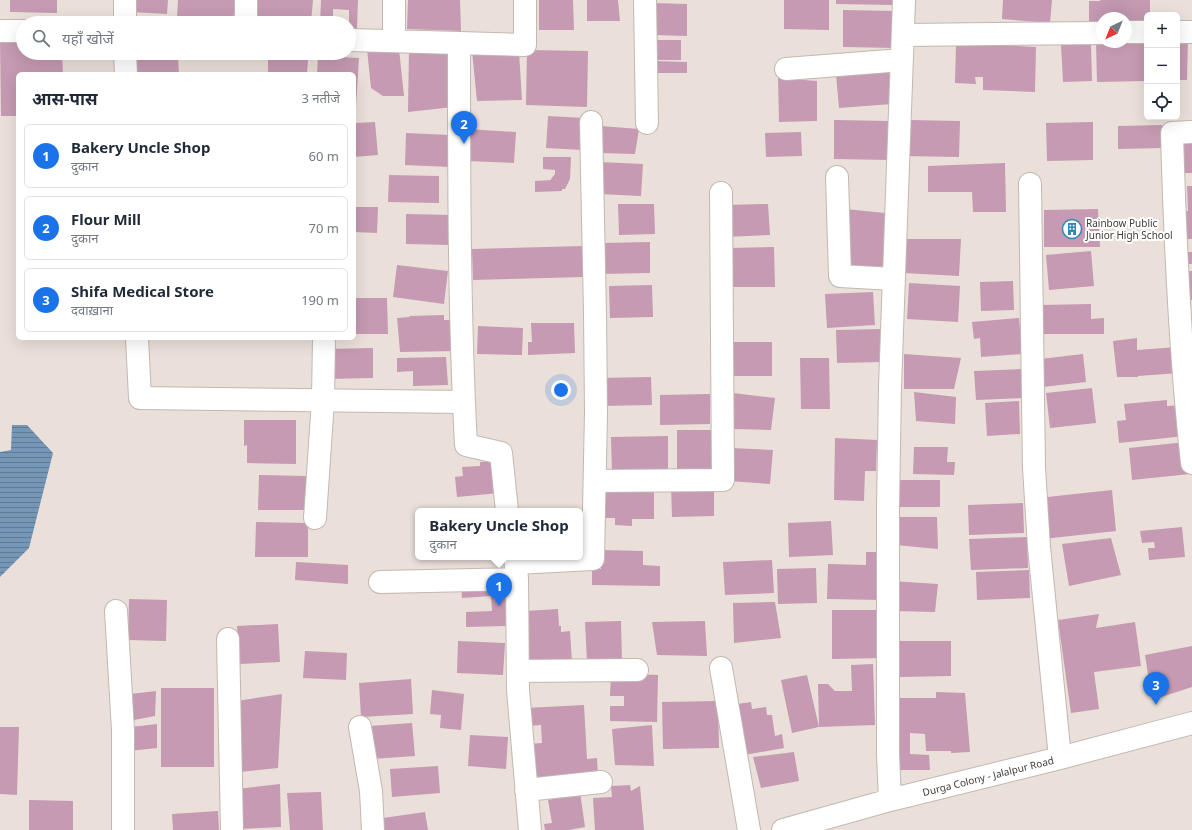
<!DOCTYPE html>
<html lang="hi">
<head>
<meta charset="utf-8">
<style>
  body { margin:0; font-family:"Noto Sans","Noto Sans Devanagari",sans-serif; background:#f2f2f3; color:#1f2937 }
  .controls { position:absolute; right:12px; top:12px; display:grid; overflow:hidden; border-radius:6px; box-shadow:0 4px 16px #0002 }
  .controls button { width:36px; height:36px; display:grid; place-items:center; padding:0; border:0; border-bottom:1px solid #e0e1e3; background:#fff; color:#1f2937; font:20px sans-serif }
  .compass { position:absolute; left:1096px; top:12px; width:36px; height:36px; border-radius:50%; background:#fff; box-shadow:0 4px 16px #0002; rotate:223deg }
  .you { position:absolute; left:561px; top:390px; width:14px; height:14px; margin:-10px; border:3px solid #fff; border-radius:50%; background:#1a73e8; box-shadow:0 0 0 6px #1a73e833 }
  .badge { display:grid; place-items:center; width:26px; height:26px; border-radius:50%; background:#1a73e8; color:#fff; font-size:13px; font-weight:700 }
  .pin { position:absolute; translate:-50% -33px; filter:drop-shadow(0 1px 2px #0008) }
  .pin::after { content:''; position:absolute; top:21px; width:14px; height:12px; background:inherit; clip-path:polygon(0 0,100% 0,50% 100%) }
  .popup { position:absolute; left:415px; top:508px; width:168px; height:52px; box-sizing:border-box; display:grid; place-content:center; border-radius:6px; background:#fff; filter:drop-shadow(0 1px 3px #0005); font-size:13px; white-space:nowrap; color:#747a83 }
  .popup b { font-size:15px; color:#1f2937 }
  .popup::after { content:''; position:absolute; left:50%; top:100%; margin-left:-8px; border:8px solid transparent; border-top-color:#fff }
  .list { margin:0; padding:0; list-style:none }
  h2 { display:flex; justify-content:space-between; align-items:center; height:52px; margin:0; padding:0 16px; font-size:17px }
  h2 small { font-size:13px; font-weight:400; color:#747a83 }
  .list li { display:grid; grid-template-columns:26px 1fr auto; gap:12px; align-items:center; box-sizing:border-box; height:64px; margin:0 8px 8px; padding:0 8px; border:1px solid #e0e1e3; border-radius:6px }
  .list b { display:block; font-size:15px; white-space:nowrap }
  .list p { margin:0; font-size:13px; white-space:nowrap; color:#747a83 }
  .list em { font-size:13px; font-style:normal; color:#747a83 }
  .icon { flex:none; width:22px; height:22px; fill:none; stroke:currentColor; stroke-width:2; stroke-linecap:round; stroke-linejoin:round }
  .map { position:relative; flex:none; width:1192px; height:830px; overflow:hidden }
  .search { position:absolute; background:#fff; box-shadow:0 4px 16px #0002; left:16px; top:16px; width:340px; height:44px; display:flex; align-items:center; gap:10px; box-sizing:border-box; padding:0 14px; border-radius:22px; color:#747a83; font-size:15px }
  .panel { position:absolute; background:#fff; box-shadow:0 4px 16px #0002; left:16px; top:72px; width:340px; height:268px; border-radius:6px }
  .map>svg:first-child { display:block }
</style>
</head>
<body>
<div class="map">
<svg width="1192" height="830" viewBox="0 0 1192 830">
  <defs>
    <pattern id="water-rules" width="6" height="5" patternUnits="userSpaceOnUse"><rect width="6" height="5" fill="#7596b6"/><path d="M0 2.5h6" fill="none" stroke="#617c95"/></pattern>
  </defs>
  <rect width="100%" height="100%" fill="#eae0d9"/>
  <path fill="url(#water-rules)" d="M12 425H27L53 453 29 548 0 577V452L11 450Z"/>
  <path fill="#c59ab2" d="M10 0H57V13L10 12Z
    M132 0H168L167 14 131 12Z
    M178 0H235L233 22 177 18Z
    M254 0H313L311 23H253Z
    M321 0H358L357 29H349V10L333 9V23H320Z
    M408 0H460L461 31 407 29Z
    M539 0H573L574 30H539Z
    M587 0H618L620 21H587Z
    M784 0H829V30L784 29Z
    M836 0H894V5L836 4Z
    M1003 0H1052L1050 23 1002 19Z
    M1100 0H1150V15H1147V22H1126V18H1102V21H1089V1H1100Z
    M653 3 687 4V36L653 35Z
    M843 10 896 11V48L843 47Z
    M23 36V53H62L63 74H18V116H1L0 37Z
    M1177 37H1188L1187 80H1177Z
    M649 40H681V60H649Z
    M1144 42 1145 81 1097 82 1096 43Z
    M956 43 1036 47 1035 92 983 90V77H975L976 84 955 83Z
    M1091 44 1092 81 1063 82 1061 45Z
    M409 47 450 48 453 107 408 112Z
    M367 49H399L404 96H383L371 88Z
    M527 50 588 51 587 107 526 105Z
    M472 51 519 52 522 100 477 101Z
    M131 53H172V58H178L179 74H131Z
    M318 56 359 58 356 107H354V74H317Z
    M268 57 308 60 307 74H268Z
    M654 61 687 62V73H654Z
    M889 70 892 104 839 108 836 75Z
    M778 78 817 81V121L779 122Z
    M548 116 584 118 582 150 546 148Z
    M834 120 890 121V160L834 159Z
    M910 120 960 121 959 157 902 156V142L910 143Z
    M375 122 378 155 354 157V123Z
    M1093 122V160L1047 161 1046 123Z
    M1162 125 1163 148 1118 149V126Z
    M601 126 639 129 635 154 599 153Z
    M467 129 516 132 514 163 466 161Z
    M801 132 802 156 766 157 765 133Z
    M406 133 450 135V167L405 165Z
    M1182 138H1192V173H1185Z
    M543 157H571L570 179 565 189H562V191L535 192V181L551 180V179L555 174V170L543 169Z
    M600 162 643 164 641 196 599 194Z
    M1005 163 1006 212H973L972 192H928V166Z
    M389 175 439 176V203L388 202Z
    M1187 186H1192V239H1180L1178 212 1188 211Z
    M618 204H654L655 234 619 235Z
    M768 204 770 235 726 237 725 205Z
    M354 207H378L377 233 354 232Z
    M845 209 885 213 889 267H845Z
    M1098 209 1100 247H1044V210Z
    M406 214 452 215 451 245 406 244Z
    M907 239H961L959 276 904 273Z
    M650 242V273L601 274V243Z
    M583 246 584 277 473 280 472 249Z
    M774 247 775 287H729L728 248Z
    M1091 251 1094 286 1049 290 1046 255Z
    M1187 252H1192V264H1188Z
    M397 265 448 271 444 304 393 297Z
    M1192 271V300H1183L1181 272Z
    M1013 281 1014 310 981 311 980 282Z
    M909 283 960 286 958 322 907 319Z
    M652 285 653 317 610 318 609 286Z
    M873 292 875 325 827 328 825 294Z
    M354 298H387L388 334H354Z
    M1091 304V319L1104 318V334H1042L1041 305Z
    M444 315V320H451L458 351 400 352 397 318 410 317 409 316Z
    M1019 318 1022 354 981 357 980 338 974 339 972 322Z
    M531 323H574L575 353 528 355V342H532Z
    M478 326 523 328 522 355 477 354Z
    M882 329 883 362 837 363 836 330Z
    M1137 338V350L1177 347 1179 373 1138 376V377H1117L1113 341Z
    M731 342H772V376H731Z
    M373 348V378L327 379 326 349Z
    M904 354 961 358 954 389H904Z
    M1083 354 1086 382 1043 387 1040 359Z
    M446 357 448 385 413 386V371L397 372V358Z
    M800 358H829L830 409H801Z
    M1021 369 1023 398 976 400 974 371Z
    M651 377 652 405 599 406V378Z
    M1092 388 1096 423 1050 428 1046 393Z
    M914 392 956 397 955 424 916 421Z
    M733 393 775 398 771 430 733 429Z
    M710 394V424L660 425V395Z
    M1167 400V406L1182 405 1185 436 1119 443 1117 421 1126 420 1124 404Z
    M1019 401 1020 434 987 436 985 403Z
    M244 420H296V464L247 463V445L244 446Z
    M677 430H711L712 471H677Z
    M668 436V472L612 473 611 437Z
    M835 438 877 440 876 471H865L864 501 834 500Z
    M1186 442 1190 474 1132 480 1129 448Z
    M914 447H948L947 462H955L954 475 913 474Z
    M731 448 773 450 770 484 729 481Z
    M495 461 499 493 457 497 455 477 463 476 462 467 480 466V462Z
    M259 475 306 476V510H258Z
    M889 480H940V507H890Z
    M714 483V516L672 517 671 484Z
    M604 484 654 485V519H632V526L615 525V518H603Z
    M1112 490 1116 531 1043 539 1038 498Z
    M1023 503 1024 533 969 535 968 505Z
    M896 517H937L938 549 896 545Z
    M831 521 833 555 789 557 788 523Z
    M256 522 308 523V557H255Z
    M1182 527 1185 557 1149 560 1148 548H1155L1154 542 1142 543 1140 531Z
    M1027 537 1028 568 971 570 969 539Z
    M1111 538 1121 575 1069 586 1062 544Z
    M601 550 643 551V565L660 566V586L592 585V569H601Z
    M866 552H882V600L827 599 828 564 866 565Z
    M772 560 774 593 725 595 723 562Z
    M296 562 348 565V584L295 580Z
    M816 568 817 603 778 604 777 569Z
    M1029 570 1030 598 977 600 976 572Z
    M505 579 506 626 466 627V612L492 611 491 596 462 598 461 582Z
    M891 581 938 584 935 612 893 611Z
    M129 599 167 600 166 641 128 640Z
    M775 602 781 638 734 643 733 603Z
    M558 609 559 626H561V632L570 631 572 662 563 663 562 659 520 661 525 611Z
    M832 610H882L883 658 832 659Z
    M1099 614 1096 628 1135 622 1141 666 1094 672 1099 709 1071 713 1058 620Z
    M621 621 622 661 587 662 585 622Z
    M705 621 707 656 657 655 652 622Z
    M278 624 280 662 239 664 237 626Z
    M458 641 505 643 503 675 457 673Z
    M900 641H951V676L900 677Z
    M1192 646V687L1152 700 1145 655Z
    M305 651 347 653 346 680 303 678Z
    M873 664 875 725 819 727 818 684H828L835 691H852L851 665Z
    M611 673 658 675 657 722 610 721V706H624V696H610Z
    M807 675 819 727 792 733 781 680Z
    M411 679 413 714 361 717 359 683Z
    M161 688H214V767H161Z
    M432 690 464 694 461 730 440 728 441 715 430 714Z
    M156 691 155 716 134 720 117 722 113 696Z
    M936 692 965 693 970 752 951 753V751H926L925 734 910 733V754L929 755 930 770H896L898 698H936Z
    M282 694 278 768 240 772 237 701Z
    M718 701 719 748 663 749 662 702Z
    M751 702 752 709 766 707 767 715H772L775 736 782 734 784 748 739 756 731 705Z
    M584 705 587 759 597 758 598 777 531 781 528 744 542 743 541 725 527 726 526 708Z
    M412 723 415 756 372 759 370 726Z
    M157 724V748L129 751 131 727Z
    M652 725 654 766 615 765 612 729Z
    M0 727H19L17 795 0 794Z
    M470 735 508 737 506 769 468 766Z
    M794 752 799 781 761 788 753 757Z
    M438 766 440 793 392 797 390 769Z
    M280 784 281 827 239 829 237 789Z
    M579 785 585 827 569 830H545L544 824 552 823 548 800 564 797 563 787Z
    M630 785 631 791 640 786 644 830H595L593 798 612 797 611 786Z
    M321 792 323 830H290L287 793Z
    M29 800 73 801V830H29Z
    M218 811 219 830H173L172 814Z
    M425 812 428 830H385L383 818Z"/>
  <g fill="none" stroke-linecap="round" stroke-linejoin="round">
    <g stroke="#c1b8b1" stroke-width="24">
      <path id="minor" d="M645 0 647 123
        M125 23V0
        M246 23V0
        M0 31H23
        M1126 32H1147
        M1177 32H1192
        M903 35 1102 33
        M349 40 459 43C459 177 459 311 466 445L501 453 507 511
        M394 41V0
        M459 43 525 45V0
        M125 53 126 74
        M786 69 902 60
        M1192 132 1172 133C1175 243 1180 353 1192 463
        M837 177 840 276 894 279
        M1030 184 1034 468 1039 547 1060 758
        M137 338 140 398 464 402
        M595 481 723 480 721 193
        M315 518 323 400 324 338
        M515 557 517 579 518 690 530 830
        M516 563 593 559 596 412 595 313 591 122
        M380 582 517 579
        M116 611 123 730V830
        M228 639 232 830
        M721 668 749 830
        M518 671 637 670
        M360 727 371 791 373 830
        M526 790 601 782
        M890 800 888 754V508L890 386 904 0
        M783 830 890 800 1060 758 1192 723"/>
    </g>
    <use href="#minor" stroke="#fff" stroke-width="22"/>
  </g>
  <defs>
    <g id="building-ring" transform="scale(1)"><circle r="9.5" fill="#fff" stroke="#3188b7" stroke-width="1.5"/><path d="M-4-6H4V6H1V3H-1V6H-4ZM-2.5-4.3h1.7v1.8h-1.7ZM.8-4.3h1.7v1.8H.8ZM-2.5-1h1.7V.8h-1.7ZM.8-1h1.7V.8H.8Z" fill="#3188b7"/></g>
  </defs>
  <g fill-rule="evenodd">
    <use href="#building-ring" x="1072" y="229"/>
  </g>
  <g text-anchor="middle" stroke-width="4" stroke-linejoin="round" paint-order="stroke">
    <g font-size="10" fill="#403c39" stroke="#fff" text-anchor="start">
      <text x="1086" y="227">Rainbow Public<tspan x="1086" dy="12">Junior High School</tspan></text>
    </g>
    <g font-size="10" fill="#403c39" stroke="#fff">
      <text transform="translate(988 776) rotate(-14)" y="4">Durga Colony - Jalalpur Road</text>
    </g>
  </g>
</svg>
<div class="controls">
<button>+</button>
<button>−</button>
<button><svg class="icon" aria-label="locate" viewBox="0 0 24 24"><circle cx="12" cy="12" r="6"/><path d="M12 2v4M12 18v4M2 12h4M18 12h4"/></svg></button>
</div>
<svg class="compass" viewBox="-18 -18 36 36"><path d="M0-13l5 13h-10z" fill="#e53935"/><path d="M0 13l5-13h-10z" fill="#747a83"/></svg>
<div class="you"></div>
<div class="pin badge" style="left:499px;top:606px">1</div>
<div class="popup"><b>Bakery Uncle Shop</b>दुकान</div>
<div class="pin badge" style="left:464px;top:144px">2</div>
<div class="pin badge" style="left:1156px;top:705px">3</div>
<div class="search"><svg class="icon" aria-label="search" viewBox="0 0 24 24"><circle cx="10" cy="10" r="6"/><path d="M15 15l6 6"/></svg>यहाँ खोजें</div>
<section class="panel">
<h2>आस-पास<small>3 नतीजे</small></h2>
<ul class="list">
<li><span class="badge">1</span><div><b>Bakery Uncle Shop</b><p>दुकान</p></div><em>60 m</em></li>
<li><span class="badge">2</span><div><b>Flour Mill</b><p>दुकान</p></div><em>70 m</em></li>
<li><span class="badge">3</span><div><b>Shifa Medical Store</b><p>दवाख़ाना</p></div><em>190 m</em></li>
</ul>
</section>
</div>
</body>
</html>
